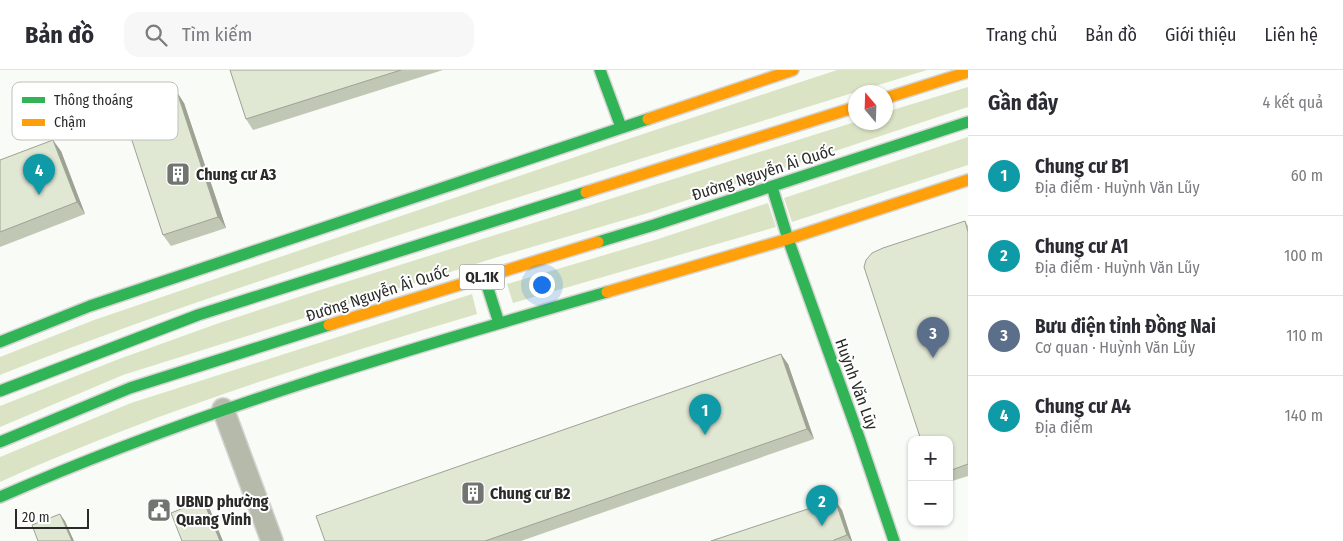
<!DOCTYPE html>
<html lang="vi">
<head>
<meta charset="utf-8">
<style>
  body { margin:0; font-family:"Fira Sans Condensed",sans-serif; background:#f7f7f7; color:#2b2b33 }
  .controls { position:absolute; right:15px; bottom:15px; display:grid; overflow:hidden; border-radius:10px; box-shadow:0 1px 4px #0004 }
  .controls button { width:45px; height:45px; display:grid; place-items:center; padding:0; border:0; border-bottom:1px solid #e1e1e2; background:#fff; color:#2b2b33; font:25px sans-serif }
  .compass { position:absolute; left:848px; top:15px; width:45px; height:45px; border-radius:50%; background:#fff; box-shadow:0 1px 4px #0004; rotate:341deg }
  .scale { position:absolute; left:15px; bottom:12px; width:74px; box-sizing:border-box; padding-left:5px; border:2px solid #2a2b28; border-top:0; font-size:14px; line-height:18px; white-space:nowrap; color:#2a2b28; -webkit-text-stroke:4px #fff; paint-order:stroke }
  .you { position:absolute; left:541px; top:214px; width:18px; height:18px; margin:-12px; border:4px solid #fff; border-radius:50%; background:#1a73e8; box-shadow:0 0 0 8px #1a73e833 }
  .badge { display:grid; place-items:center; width:32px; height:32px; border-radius:50%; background:#db2777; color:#fff; font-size:16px; font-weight:700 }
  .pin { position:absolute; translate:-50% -41px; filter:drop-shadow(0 1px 2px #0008) }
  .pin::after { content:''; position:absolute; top:26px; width:18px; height:15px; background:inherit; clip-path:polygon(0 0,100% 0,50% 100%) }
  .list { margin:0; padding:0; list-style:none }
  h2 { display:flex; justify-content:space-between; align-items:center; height:65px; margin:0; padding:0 20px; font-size:21px }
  h2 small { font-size:16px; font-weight:400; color:#7c7c81 }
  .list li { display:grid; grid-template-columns:32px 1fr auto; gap:15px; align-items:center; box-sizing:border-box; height:80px; padding:0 20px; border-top:1px solid #e1e1e2 }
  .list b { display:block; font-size:19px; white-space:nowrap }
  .list p { margin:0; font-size:16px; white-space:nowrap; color:#7c7c81 }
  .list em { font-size:16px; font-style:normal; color:#7c7c81 }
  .icon { flex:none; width:28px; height:28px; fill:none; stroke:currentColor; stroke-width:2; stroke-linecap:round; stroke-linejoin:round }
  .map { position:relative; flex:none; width:968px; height:471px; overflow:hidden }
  header { display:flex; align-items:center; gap:30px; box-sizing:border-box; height:70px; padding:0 25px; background:#fff; border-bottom:1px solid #e1e1e2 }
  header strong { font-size:24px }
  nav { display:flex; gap:28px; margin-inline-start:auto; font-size:18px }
  .search { width:350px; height:45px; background:#f7f7f7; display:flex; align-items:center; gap:12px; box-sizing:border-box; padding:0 18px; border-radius:15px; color:#7c7c81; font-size:19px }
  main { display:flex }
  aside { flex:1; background:#fff }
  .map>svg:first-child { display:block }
</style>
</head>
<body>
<header>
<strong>Bản đồ</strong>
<div class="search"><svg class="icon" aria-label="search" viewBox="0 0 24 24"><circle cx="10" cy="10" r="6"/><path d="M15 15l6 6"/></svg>Tìm kiếm</div>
<nav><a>Trang chủ</a><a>Bản đồ</a><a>Giới thiệu</a><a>Liên hệ</a></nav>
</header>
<main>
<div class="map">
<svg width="968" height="471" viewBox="0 0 968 471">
  <rect width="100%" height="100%" fill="#f9fbf6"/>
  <path fill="#dae4c5" d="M837 0H927C749 55 571 110 393 167 261 210 129 254 0 305V287L94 250 634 67Z
    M968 17V37L648 143 501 186 123 305 0 357V336L119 289 222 252 317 221 855 52H886V42Z
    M968 67V95L792 152 784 128Z
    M768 133 776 157 513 233 507 214 655 170Z
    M472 224 477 244C316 292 154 342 0 412V387L131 333Z"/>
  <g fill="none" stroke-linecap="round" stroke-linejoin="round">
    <g stroke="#d4d5d2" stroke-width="24">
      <path id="street" d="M223 339 272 471"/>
    </g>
    <g stroke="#d4d5d2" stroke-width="14">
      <path id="fast" d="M600 0 621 57
        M772 117 788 169
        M788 169 859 367 894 471
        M598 172 654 155 968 52
        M484 206 499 253
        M0 272 90 236 648 49
        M0 321 198 245 586 122
        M0 372 130 318 329 255
        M0 427C196 341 402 281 607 222"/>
    </g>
    <g stroke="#d4d5d2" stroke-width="14">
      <path id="slow" d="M886 28 968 2
        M648 49 793 0
        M586 122 856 37
        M607 222 788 169 968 110
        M329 255 598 172"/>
    </g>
    <use href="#street" stroke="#b5baab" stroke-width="21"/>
    <use href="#fast" stroke="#30b455" stroke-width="11"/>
    <use href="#slow" stroke="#ff9f0a" stroke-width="11"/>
  </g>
  <path fill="#c1c7b5" d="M230 0H443L253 60 246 49Z
    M184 33 226 158 171 176 163 165Z
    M61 81 85 144 0 177V90Z
    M965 151 968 156V406L949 412V370Z
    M788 294 814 369 521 471H325Z
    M842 440 852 471H711Z"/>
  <path fill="#9da294" d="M177 22 184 33 226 158 218 147Z
    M53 70 61 81 85 144 77 132Z
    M781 284 788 294 814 369 807 359Z
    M203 430 209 437 223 471H220Z
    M835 430 842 440 852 471H851L847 465Z
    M60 444 65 451 74 471H72Z"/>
  <path fill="#e0e7d3" stroke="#9da294" d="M230 0H401L246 49Z
    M177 22 218 147 163 165 122 40Z
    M53 70 77 132 0 162V90Z
    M965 151 968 162V394L949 401V370H921L864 197 866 190 872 183 883 178Z
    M781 284 807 359 485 471H325L316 446Z
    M203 430 220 471H182L171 443Z
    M835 430 847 465 834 470V471H711Z
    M60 444 72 471H38L32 455Z"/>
  <defs>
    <g id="building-square" transform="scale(1.25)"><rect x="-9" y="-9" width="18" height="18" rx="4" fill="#727470" stroke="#fff"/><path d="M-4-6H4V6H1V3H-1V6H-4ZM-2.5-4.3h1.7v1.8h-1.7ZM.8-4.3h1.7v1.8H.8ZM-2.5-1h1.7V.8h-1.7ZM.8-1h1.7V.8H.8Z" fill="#fff"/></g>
    <g id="civic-square" transform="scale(1.25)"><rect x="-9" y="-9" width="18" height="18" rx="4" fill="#727470" stroke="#fff"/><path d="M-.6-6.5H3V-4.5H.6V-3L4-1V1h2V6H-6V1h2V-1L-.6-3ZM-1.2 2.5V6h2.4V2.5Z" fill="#fff"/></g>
  </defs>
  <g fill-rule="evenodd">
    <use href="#building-square" x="178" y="104"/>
    <use href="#building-square" x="473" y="423"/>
    <use href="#civic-square" x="159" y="440"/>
  </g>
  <g text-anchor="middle" stroke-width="4" stroke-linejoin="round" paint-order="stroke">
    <rect fill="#fff" stroke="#6a6b68" stroke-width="1" x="459.5" y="194.5" width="45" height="25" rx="4"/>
    <g font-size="15" font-weight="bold" fill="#2a2b28">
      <text x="482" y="212">QL.1K</text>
    </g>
    <g font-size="16" fill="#2a2b28" stroke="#fff">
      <text transform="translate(763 102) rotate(-18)" y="6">Đường Nguyễn Ái Quốc</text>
      <text transform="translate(377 223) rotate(-18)" y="6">Đường Nguyễn Ái Quốc</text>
      <text transform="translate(857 314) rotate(70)" y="6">Huỳnh Văn Lũy</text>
    </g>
    <g font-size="16" font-weight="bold" fill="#2a2b28" stroke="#fff" text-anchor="start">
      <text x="196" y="110">Chung cư A3</text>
      <text x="490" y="429">Chung cư B2</text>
      <text x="176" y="437">UBND phường<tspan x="176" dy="18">Quang Vinh</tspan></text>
    </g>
  </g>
  <rect x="12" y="12" width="166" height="58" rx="8" fill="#fff" stroke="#bfbfbe" stroke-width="1"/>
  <rect x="22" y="27" width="23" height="6" fill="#30b455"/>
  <rect x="22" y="49" width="23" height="7" fill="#ff9f0a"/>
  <g font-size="14" fill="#2a2b28">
    <text x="54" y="35">Thông thoáng</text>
    <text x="54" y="57">Chậm</text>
  </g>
</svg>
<div class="controls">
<button>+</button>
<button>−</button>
</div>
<svg class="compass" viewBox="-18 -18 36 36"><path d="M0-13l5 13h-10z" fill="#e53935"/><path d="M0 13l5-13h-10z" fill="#7c7c81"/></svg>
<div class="scale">20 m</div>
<div class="you"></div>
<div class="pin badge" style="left:705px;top:365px;background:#0f9aa8">1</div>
<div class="pin badge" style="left:822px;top:456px;background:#0f9aa8">2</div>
<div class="pin badge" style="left:933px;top:288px;background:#5c6f8a">3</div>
<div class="pin badge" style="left:39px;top:125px;background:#0f9aa8">4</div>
</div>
<aside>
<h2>Gần đây<small>4 kết quả</small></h2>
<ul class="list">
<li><span class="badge" style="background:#0f9aa8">1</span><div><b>Chung cư B1</b><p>Địa điểm · Huỳnh Văn Lũy</p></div><em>60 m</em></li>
<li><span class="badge" style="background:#0f9aa8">2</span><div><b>Chung cư A1</b><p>Địa điểm · Huỳnh Văn Lũy</p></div><em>100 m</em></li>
<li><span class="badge" style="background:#5c6f8a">3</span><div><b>Bưu điện tỉnh Đồng Nai</b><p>Cơ quan · Huỳnh Văn Lũy</p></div><em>110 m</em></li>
<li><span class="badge" style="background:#0f9aa8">4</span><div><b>Chung cư A4</b><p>Địa điểm</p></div><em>140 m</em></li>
</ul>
</aside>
</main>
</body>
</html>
